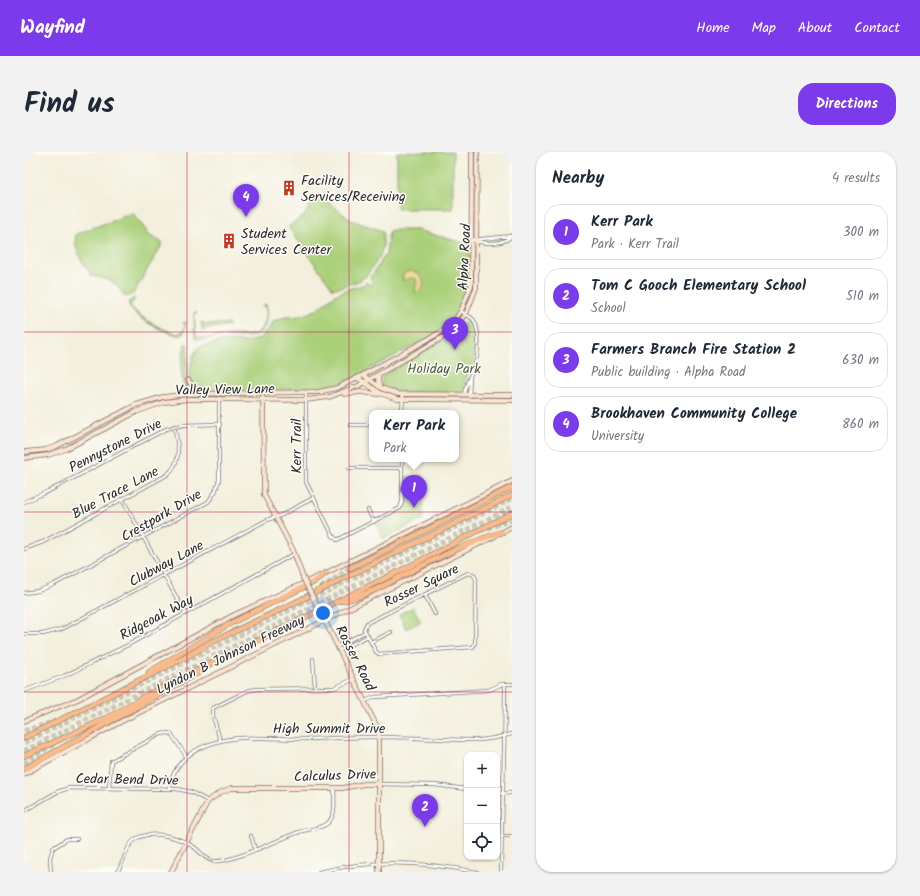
<!DOCTYPE html>
<html lang="en">
<head>
<meta charset="utf-8">
<style>
  body { margin:0; font-family:Kalam,sans-serif; background:#f2f2f3; color:#1f2937 }
  .controls { position:absolute; right:12px; bottom:12px; display:grid; overflow:hidden; border-radius:8px; box-shadow:0 1px 3px #0004 }
  .controls button { width:36px; height:36px; display:grid; place-items:center; padding:0; border:0; border-bottom:1px solid #e0e1e3; background:#fff; color:#1f2937; font:20px sans-serif }
  .you { position:absolute; left:299px; top:461px; width:14px; height:14px; margin:-10px; border:3px solid #fff; border-radius:50%; background:#1a73e8; box-shadow:0 0 0 6px #1a73e833 }
  .badge { display:grid; place-items:center; width:26px; height:26px; border-radius:50%; background:#7c3aed; color:#fff; font-size:13px; font-weight:700 }
  .pin { position:absolute; translate:-50% -33px; filter:drop-shadow(0 1px 2px #0008) }
  .pin::after { content:''; position:absolute; top:21px; width:14px; height:12px; background:inherit; clip-path:polygon(0 0,100% 0,50% 100%) }
  .popup { position:absolute; left:345px; top:258px; width:90px; height:52px; box-sizing:border-box; display:grid; place-content:center; border-radius:8px; background:#fff; filter:drop-shadow(0 1px 3px #0005); font-size:13px; white-space:nowrap; color:#747a83 }
  .popup b { font-size:15px; color:#1f2937 }
  .popup::after { content:''; position:absolute; left:50%; top:100%; margin-left:-8px; border:8px solid transparent; border-top-color:#fff }
  .list { margin:0; padding:0; list-style:none }
  h2 { display:flex; justify-content:space-between; align-items:center; height:52px; margin:0; padding:0 16px; font-size:17px }
  h2 small { font-size:13px; font-weight:400; color:#747a83 }
  .list li { display:grid; grid-template-columns:26px 1fr auto; gap:12px; align-items:center; box-sizing:border-box; height:56px; margin:0 8px 8px; padding:0 8px; border:1px solid #e0e1e3; border-radius:16px }
  .list b { display:block; font-size:15px; white-space:nowrap }
  .list p { margin:0; font-size:13px; white-space:nowrap; color:#747a83 }
  .list em { font-size:13px; font-style:normal; color:#747a83 }
  .icon { flex:none; width:22px; height:22px; fill:none; stroke:currentColor; stroke-width:2; stroke-linecap:round; stroke-linejoin:round }
  .map { position:relative; flex:none; width:488px; height:720px; overflow:hidden; border-radius:16px }
  header { display:flex; align-items:center; gap:24px; box-sizing:border-box; height:56px; padding:0 20px; background:#7c3aed; color:#fff }
  header strong { font-size:19px }
  nav { display:flex; gap:22px; margin-inline-start:auto; font-size:14px }
  .intro { display:flex; align-items:center; justify-content:space-between; box-sizing:border-box; height:96px; padding:0 24px }
  h1 { margin:0; font-size:28px }
  .button { padding:10px 18px; border-radius:16px; background:#7c3aed; color:#fff; font-size:14px; font-weight:700 }
  main { display:flex; gap:24px; padding:0 24px }
  aside { flex:1; background:#fff; border-radius:16px; box-shadow:0 1px 3px #0004 }
  .map>svg:first-child { display:block }
</style>
</head>
<body>
<header>
<strong>Wayfind</strong>
<nav><a>Home</a><a>Map</a><a>About</a><a>Contact</a></nav>
</header>
<div class="intro"><h1>Find us</h1><a class="button">Directions</a></div>
<main>
<div class="map">
<svg width="488" height="720" viewBox="0 0 488 720">
  <rect width="100%" height="100%" fill="#fdfcf7"/>
  <filter id="ink" filterUnits="userSpaceOnUse"><feTurbulence type="fractalNoise" baseFrequency=".025" numOctaves="2"/><feDisplacementMap in="SourceGraphic" scale="8" xChannelSelector="R" yChannelSelector="G"/><feConvolveMatrix kernelMatrix="1 2 1 2 8 2 1 2 1" color-interpolation-filters="sRGB"/></filter>
  <filter id="wash" filterUnits="userSpaceOnUse"><feTurbulence type="fractalNoise" baseFrequency=".012" numOctaves="4" result="noise"/><feDisplacementMap in="SourceGraphic" scale="16" xChannelSelector="R" yChannelSelector="G"/><feGaussianBlur stdDeviation="0.9" result="paint"/><feColorMatrix in="noise" values="0 0 0 0 0 0 0 0 0 0 0 0 0 0 0 0 0 1.4 0 .05"/><feComposite in="paint" operator="in"/></filter>
  <g filter="url(#wash)">
    <rect width="100%" height="100%" fill="#f3efdc"/>
    <path fill="#abd07a" stroke="#6b7e52" d="M373 0H429V57H373Z
      M293 48 305 51 327 68 359 79V94L355 106 342 124 335 129 309 137 265 76V74L280 64 287 52Z
      M109 61 126 84 139 91 109 142 101 145C90 128 87 128 68 124 60 114 48 95 52 82Z
      M369 78H393L443 92 446 94V127L440 149 430 165 417 179 333 224 311 234 284 237 177 239 168 235C165 221 165 206 175 195L199 189 222 190 234 187 245 177 250 169 261 165 276 164 292 158 311 143 323 137 339 133 342 130 346 133 349 131 346 126 362 102 365 79Z
      M111 146 106 154C119 169 137 177 155 182L156 180H159L162 171H159L162 170 159 182 156 184C142 181 107 166 104 150Z
      M239 152 242 153C247 168 239 185 222 185 216 186 209 184 203 184 192 184 182 189 171 187L170 161 171 160 173 161 170 162 172 183C179 190 192 184 201 183 218 181 238 190 242 166 243 160 242 154 239 152Z
      M446 168 451 176 452 194 449 213 441 229 439 241 374 240 365 238 358 233V224L436 178 442 169Z
      M179 169V172H205V174L180 177V180L178 178 177 171Z
      M161 192H164L162 238H159L157 213Z
      M399 324V367L359 387 352 373C385 357 382 361 382 325Z
      M389 455 397 470 382 477 375 462Z"/>
    <path fill="#eeda9e" stroke="#8c8264" d="M385 119C397 120 403 129 397 139L391 140 393 128 391 126 383 127 379 129V122Z"/>
  </g>
  <g filter="url(#ink)">
    <g fill="none" stroke-linecap="round" stroke-linejoin="round">
      <path stroke="#cbc8b9" stroke-width="5" stroke-dasharray="5 2.5" stroke-linecap="butt" d="M456 379 488 368
        M297 436 326 416
        M0 579 31 569
        M0 591 488 347
        M0 599 488 355
        M0 611 32 591"/>
      <g stroke="#717069" stroke-width="4">
        <path id="street" d="M448 88 487 84
          M451 89C462 92 481 93 488 83
          M437 159 449 167C457 180 455 203 449 217 446 226 441 233 440 243
          M282 241V330L309 384 313 388 376 356 378 350V307
          M445 244 446 225
          M378 261 379 242
          M326 273H348
          M325 316H378
          M99 348 161 461
          M0 350 25 339 142 277 159 273 196 272
          M344 358 350 370
          M0 397 19 390 143 323C159 309 154 293 150 274
          M444 421 449 422 452 427 451 491 449 495 355 502 352 500 340 477 343 471Z
          M0 441 14 439 29 433 184 350 191 340 195 328V246
          M401 443 411 462
          M0 482H19L38 477 243 368 258 363 289 346
          M347 490 367 480
          M314 494 341 480
          M316 498 344 484
          M289 507 291 536
          M0 539 40 524 104 493 270 402
          M341 549 351 545 465 538 478 532H488
          M196 588 189 564V556L223 539 233 537 310 536 330 527
          M355 632 410 633 443 637
          M85 636 87 609 137 582 145 581 148 583 162 604
          M146 636C149 611 167 598 189 591 216 582 249 587 277 587 302 587 327 585 353 585 387 585 422 588 456 588L471 586 488 582
          M473 642 488 641
          M0 659 33 640 45 636 153 637 167 640 184 649
          M227 684 231 697
          M477 684H488
          M27 720 26 706 29 696 43 687H53
          M93 720C101 710 102 690 115 685 132 679 155 685 170 695 177 700 180 707 189 709 206 712 257 686 275 680 284 677 297 677 304 671 313 662 310 647 310 636
          M295 720C346 707 402 710 453 720
          M477 720C478 657 481 595 481 532"/>
      </g>
      <g stroke="#717069" stroke-width="5.5">
        <path id="secondary" d="M355 222 354 228 357 236
          M339 223 357 236 374 242 488 243
          M334 226 356 241 373 247 488 248
          M164 228 170 236 178 242
          M320 242 336 240 355 242
          M239 246 240 343 269 398 279 426
          M0 300 21 298 33 294 112 253 139 245 164 242 294 240 313 236 339 223 419 179 428 172 437 159 447 134 448 0
          M0 306 24 303 42 297 112 260 140 250 164 247 282 248 305 245 334 234 423 183 433 174 442 162 452 136 453 0
          M477 381 488 375
          M302 471 355 579V720
          M0 569 54 547 210 463 302 421 488 329
          M0 622 100 568 471 384
          M147 720 184 649 197 640 208 636H318L341 632H355"/>
      </g>
      <g stroke="#717069" stroke-width="6">
        <path id="highway" d="M326 416 488 335
          M317 449C339 446 362 432 382 422 413 406 445 390 478 380
          M125 520 207 471 290 430 302 421
          M0 586 164 504 188 490 270 451 488 343
          M0 604 83 566 125 542 386 414 488 361
          M0 617 179 518"/>
      </g>
      <use href="#street" stroke="#fff" stroke-width="2.5"/>
      <use href="#secondary" stroke="#fde4d1" stroke-width="4"/>
      <use href="#highway" stroke="#fabb8c" stroke-width="5"/>
      <g stroke="#717069" stroke-width="5.5" stroke-linecap="butt">
        <path id="secondary-bridge" d="M279 426 302 471"/>
      </g>
      <use href="#secondary-bridge" stroke="#fde4d1" stroke-width="4"/>
    </g>
  </g>
  <path fill="none" stroke="#c2185b" stroke-width="1" stroke-opacity="0.55" d="M163 0V720M325 0V720M0 180H488M0 360H488M0 540H488"/>
  <defs>
    <g id="building-bare" transform="scale(1.2)"><path d="M-4-6H4V6H1V3H-1V6H-4ZM-2.5-4.3h1.7v1.8h-1.7ZM.8-4.3h1.7v1.8H.8ZM-2.5-1h1.7V.8h-1.7ZM.8-1h1.7V.8H.8Z" fill="#c8321e" stroke="#fdfcf7" stroke-width="2.5" paint-order="stroke"/></g>
  </defs>
  <g fill-rule="evenodd">
    <use href="#building-bare" x="265" y="36"/>
    <use href="#building-bare" x="205" y="89"/>
  </g>
  <g text-anchor="middle" stroke-width="3" stroke-linejoin="round" paint-order="stroke">
    <g font-size="14" fill="#2b2b2b" stroke="#fdfcf7" text-anchor="start">
      <text x="277" y="33">Facility<tspan x="277" dy="16">Services/Receiving</tspan></text>
      <text x="217" y="86">Student<tspan x="217" dy="16">Services Center</tspan></text>
    </g>
    <g font-size="14" fill="#2b2b2b" stroke="#fdfcf7">
      <text transform="translate(440 105) rotate(-87)" y="5">Alpha Road</text>
      <text transform="translate(201 237) rotate(-1)" y="5">Valley View Lane</text>
      <text transform="translate(91 293) rotate(-27)" y="5">Pennystone Drive</text>
      <text transform="translate(272 294) rotate(-90)" y="5">Kerr Trail</text>
      <text transform="translate(91 340) rotate(-28)" y="5">Blue Trace Lane</text>
      <text transform="translate(137 363) rotate(-30)" y="5">Crestpark Drive</text>
      <text transform="translate(142 411) rotate(-28)" y="5">Clubway Lane</text>
      <text transform="translate(397 433) rotate(-26)" y="5">Rosser Square</text>
      <text transform="translate(132 465) rotate(-28)" y="5">Ridgeoak Way</text>
      <text transform="translate(206 502) rotate(-26)" y="5">Lyndon B Johnson Freeway</text>
      <text transform="translate(332 506) rotate(63)" y="5">Rosser Road</text>
      <text x="305" y="581">High Summit Drive</text>
      <text transform="translate(311 623) rotate(-2)" y="5">Calculus Drive</text>
      <text transform="translate(103 627) rotate(1)" y="5">Cedar Bend Drive</text>
    </g>
    <g font-size="14" fill="#515d43" stroke="#fdfcf7">
      <text x="420" y="221">Holiday Park</text>
    </g>
  </g>
</svg>
<div class="controls">
<button>+</button>
<button>−</button>
<button><svg class="icon" aria-label="locate" viewBox="0 0 24 24"><circle cx="12" cy="12" r="6"/><path d="M12 2v4M12 18v4M2 12h4M18 12h4"/></svg></button>
</div>
<div class="you"></div>
<div class="pin badge" style="left:390px;top:356px">1</div>
<div class="popup"><b>Kerr Park</b>Park</div>
<div class="pin badge" style="left:401px;top:675px">2</div>
<div class="pin badge" style="left:431px;top:198px">3</div>
<div class="pin badge" style="left:222px;top:65px">4</div>
</div>
<aside>
<h2>Nearby<small>4 results</small></h2>
<ul class="list">
<li><span class="badge">1</span><div><b>Kerr Park</b><p>Park · Kerr Trail</p></div><em>300 m</em></li>
<li><span class="badge">2</span><div><b>Tom C Gooch Elementary School</b><p>School</p></div><em>510 m</em></li>
<li><span class="badge">3</span><div><b>Farmers Branch Fire Station 2</b><p>Public building · Alpha Road</p></div><em>630 m</em></li>
<li><span class="badge">4</span><div><b>Brookhaven Community College</b><p>University</p></div><em>860 m</em></li>
</ul>
</aside>
</main>
</body>
</html>
